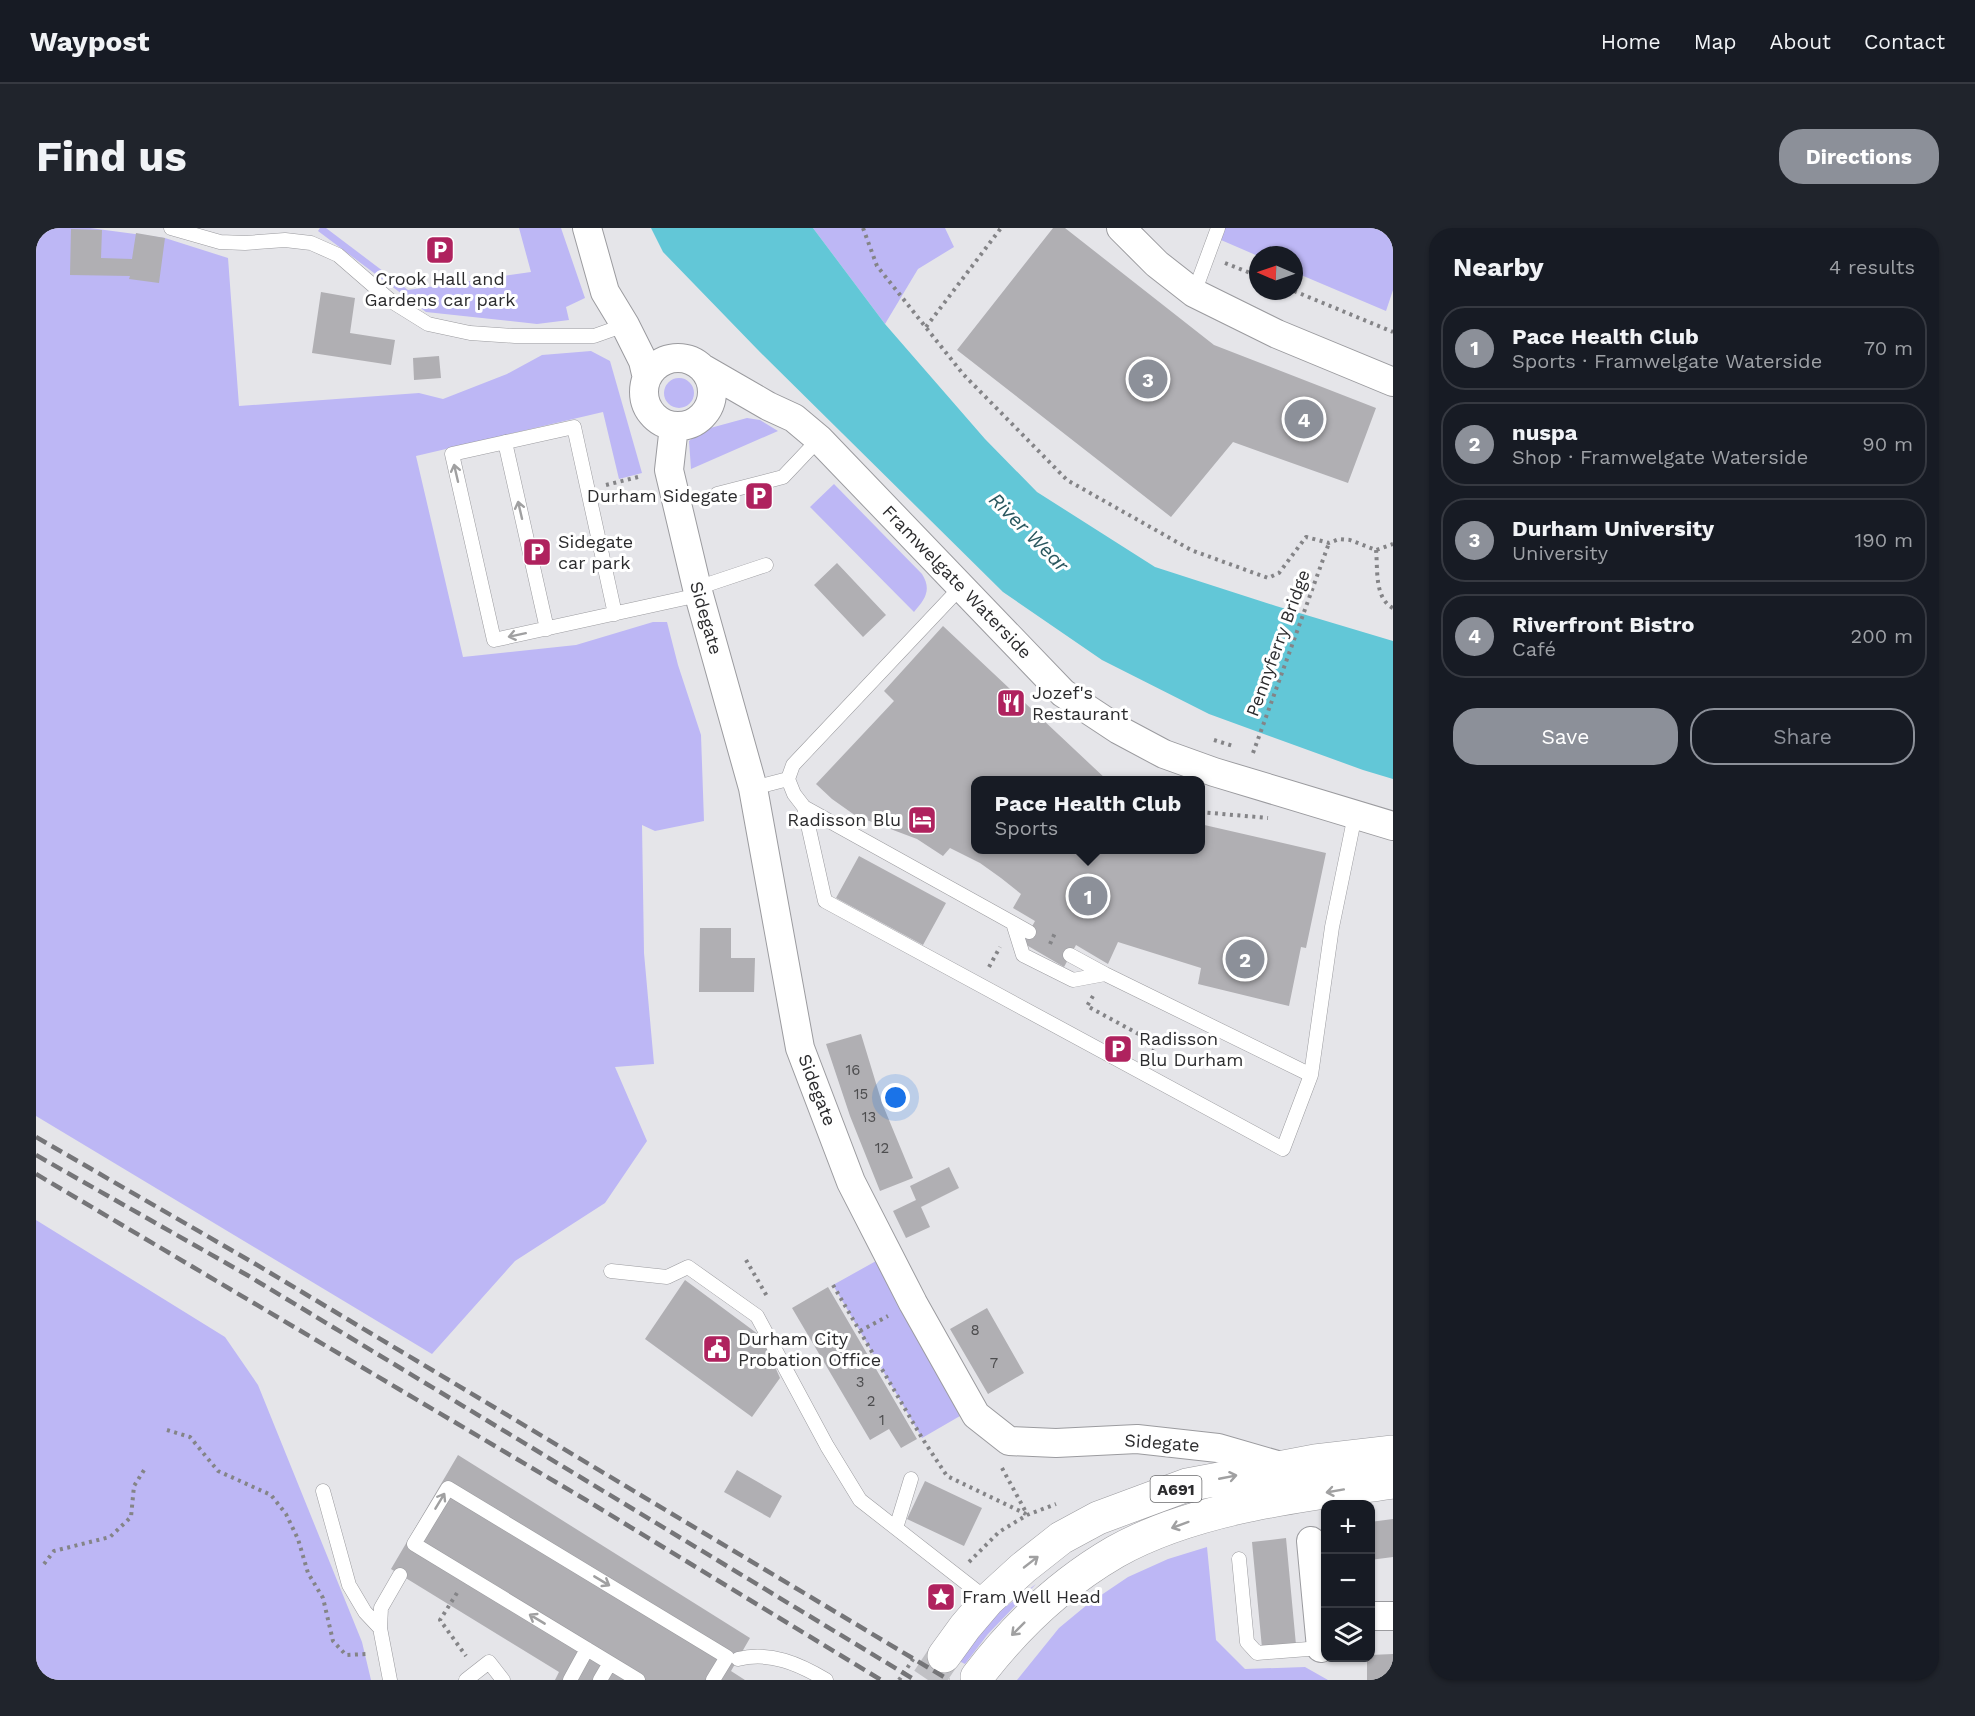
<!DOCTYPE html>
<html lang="en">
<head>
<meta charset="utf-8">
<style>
  body { margin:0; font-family:"Work Sans",sans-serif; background:#20242c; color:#f1f3f6 }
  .controls { position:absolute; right:18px; bottom:18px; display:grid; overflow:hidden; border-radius:12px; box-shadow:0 2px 4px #0004 }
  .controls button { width:54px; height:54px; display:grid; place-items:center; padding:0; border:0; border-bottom:2px solid #363941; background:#171b24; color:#f1f3f6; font:30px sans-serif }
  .compass { position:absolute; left:1213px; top:18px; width:54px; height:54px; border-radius:50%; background:#171b24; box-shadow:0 2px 4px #0004; rotate:272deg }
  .you { position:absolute; left:860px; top:870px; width:21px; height:21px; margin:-15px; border:4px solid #fff; border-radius:50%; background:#1a73e8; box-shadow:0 0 0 9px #1a73e833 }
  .badge { display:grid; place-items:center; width:39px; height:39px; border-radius:50%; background:#8c9099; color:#fff; font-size:20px; font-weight:700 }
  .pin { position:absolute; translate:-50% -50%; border:3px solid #fff; box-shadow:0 2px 6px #0006 }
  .popup { position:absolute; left:935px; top:548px; width:234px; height:78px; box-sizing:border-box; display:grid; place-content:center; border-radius:12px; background:#171b24; filter:drop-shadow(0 2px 4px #0005); font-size:20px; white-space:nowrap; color:#9ea1a6 }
  .popup b { font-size:22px; color:#f1f3f6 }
  .popup::after { content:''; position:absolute; left:50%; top:100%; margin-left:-12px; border:12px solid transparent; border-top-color:#171b24 }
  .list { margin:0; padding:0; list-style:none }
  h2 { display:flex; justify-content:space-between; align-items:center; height:78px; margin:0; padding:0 24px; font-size:26px }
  h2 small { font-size:20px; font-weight:400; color:#9ea1a6 }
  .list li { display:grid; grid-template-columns:39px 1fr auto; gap:18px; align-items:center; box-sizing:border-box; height:84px; margin:0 12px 12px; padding:0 12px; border:2px solid #363941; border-radius:24px }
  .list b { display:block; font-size:22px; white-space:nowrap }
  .list p { margin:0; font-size:20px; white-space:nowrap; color:#9ea1a6 }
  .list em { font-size:20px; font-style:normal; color:#9ea1a6 }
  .actions { display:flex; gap:12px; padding:18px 24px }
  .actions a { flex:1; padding:14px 0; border:2px solid #8c9099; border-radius:24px; text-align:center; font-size:21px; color:#8c9099 }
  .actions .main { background:#8c9099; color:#fff }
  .icon { flex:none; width:33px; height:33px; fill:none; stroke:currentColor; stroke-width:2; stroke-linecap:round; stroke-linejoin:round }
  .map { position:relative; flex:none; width:1357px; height:1452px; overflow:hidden; border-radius:24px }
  header { display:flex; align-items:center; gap:36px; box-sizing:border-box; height:84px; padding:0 30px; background:#171b24; border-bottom:2px solid #363941 }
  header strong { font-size:28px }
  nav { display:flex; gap:33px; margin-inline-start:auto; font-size:21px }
  .intro { display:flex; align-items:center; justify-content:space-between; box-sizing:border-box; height:144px; padding:0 36px }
  h1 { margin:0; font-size:42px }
  .button { padding:15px 27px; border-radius:24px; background:#8c9099; color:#fff; font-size:21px; font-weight:700 }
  main { display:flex; gap:36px; padding:0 36px }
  aside { flex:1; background:#171b24; border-radius:24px; box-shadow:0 2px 4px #0004 }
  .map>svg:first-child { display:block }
</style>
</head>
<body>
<header>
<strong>Waypost</strong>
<nav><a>Home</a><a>Map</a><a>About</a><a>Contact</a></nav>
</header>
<div class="intro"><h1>Find us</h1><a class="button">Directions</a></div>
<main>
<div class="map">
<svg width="1357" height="1452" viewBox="0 0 1357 1452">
  <rect width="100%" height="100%" fill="#e5e5e9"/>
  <path fill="#bdb7f5" d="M0 0H54L129 10 192 30 203 178 383 165 407 171 471 146 506 127 555 123 574 133 606 245 583 251 567 184 380 228 427 429 540 417 617 394H631L642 437 665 507 668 593 619 603 606 597 608 725 618 836 579 839 611 913 569 975 479 1033 396 1126 0 888Z
    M284 0H290L372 62 495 44 483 0H525L549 70 530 79 533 92 501 96 390 84 282 3Z
    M777 0H909L918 19 882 41 849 96Z
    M1189 0H1357V62L1350 83 1258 44V27L1222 28 1185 12Z
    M628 165a15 15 0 1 1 30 0a15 15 0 1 1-30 0Z
    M711 190 724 192 742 203 655 241 653 213 667 202Z
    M798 256 886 346C896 362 889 371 878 384L774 279Z
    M0 992 189 1109 222 1157 326 1414 335 1452H0Z
    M840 1033 924 1188 886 1210 797 1057Z
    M1171 1319 1180 1412 1209 1441 1269 1439 1292 1452H981L1023 1400 1052 1376 1092 1349 1132 1331Z
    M1000 1356 952 1406 929 1436 921 1432 964 1383Z"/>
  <path fill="#62c7d7" d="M615 0H777L849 96 949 211 1001 264 1119 339 1240 378 1357 413V551L1327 542 1173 486 1066 432 967 364 722 122 627 24Z"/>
  <path fill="#b0afb3" d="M1017 0H1029L1178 117 1340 180 1312 255 1197 214 1135 289 921 122Z
    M35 1 66 2 65 30 96 31 100 5 129 10 123 55 93 51 94 48 34 47Z
    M285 64 319 70 314 105 359 112 355 137 276 125Z
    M403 128 405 150 378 152 377 130Z
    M801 335 850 387 827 409 778 357Z
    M907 398 1071 552H940V622H1164V596L1290 625 1270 720 1265 719 1253 778 1162 756 1165 740 1082 714 1072 736 1040 717 1028 739 987 715 999 693 977 680 985 666 965 650 944 635 914 620 907 628 881 611 820 588 796 571 780 556 858 473 848 463Z
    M823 628 910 675 887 717 800 670Z
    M664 700H695V730H719L718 764H663Z
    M825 806 846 875 877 950 844 963 814 888 790 816Z
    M913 939 923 960 885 979 894 999 870 1010 857 983 880 972 874 958Z
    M649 1052 726 1109 744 1150 716 1189 609 1111Z
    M792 1059 881 1211 865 1220 853 1201 834 1212 756 1080Z
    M951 1080 988 1145 952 1166 914 1101Z
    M422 1227 714 1410 695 1443 709 1452H519L523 1444 355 1341Z
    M701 1242 746 1268 734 1290 688 1264Z
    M889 1253 946 1280 928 1318 871 1291Z
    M1357 1291V1329L1334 1332V1294Z
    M1250 1310 1260 1417 1226 1420 1216 1314Z
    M1357 1426V1452H1331V1430H1334V1427Z"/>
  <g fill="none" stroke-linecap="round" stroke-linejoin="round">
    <path stroke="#c0c0c4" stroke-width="33" stroke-dasharray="33 16" stroke-linecap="butt" d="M892 1452 908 1428"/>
    <g stroke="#9b9b9f" stroke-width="15">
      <path id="service" d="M135 0 184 14 209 15 249 12 275 15 302 27 355 73 392 96 434 105 479 108H558L589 97
        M1158 65 1182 0
        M469 214 511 401
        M681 266 747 249 783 211
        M661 360 730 337
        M924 360 757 537 752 551 758 566 768 579 977 695 987 727 1037 752 1069 746 1275 847
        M579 386 538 199 416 226 458 412 663 367
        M717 560 752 551
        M768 579 789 673 1247 921 1275 847 1296 699 1319 587
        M977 695 993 704
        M1034 727 1069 746
        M575 1043 631 1049 652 1039 721 1088 791 1218 824 1272 952 1372
        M287 1263 313 1357 329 1384 344 1400
        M860 1300 875 1251
        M1203 1331 1211 1414 1221 1425 1285 1420
        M702 1431C734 1423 763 1436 790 1452
        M354 1452 344 1400 345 1380 364 1347
        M430 1452 453 1434 467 1452
        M534 1452 551 1421
        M564 1452 574 1435
        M602 1452 378 1316 412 1260 691 1429 677 1452"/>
    </g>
    <g stroke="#9b9b9f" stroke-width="30">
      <path id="minor" d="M551 0 569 64 589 97 607 133 611 150
        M1085 0 1121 36 1158 65 1241 106 1357 154
        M608 164a34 34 0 1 1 68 0a34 34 0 1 1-68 0Z
        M668 141 732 178 758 190 783 211 1027 465 1083 502 1128 526 1178 544 1357 598
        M638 198 633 242 661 360 717 560 764 820 815 954 877 1075 940 1187 973 1213 1020 1215 1101 1211 1182 1220 1248 1239
        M1275 1313 1285 1420
        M1334 1388H1357"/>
    </g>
    <g stroke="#9b9b9f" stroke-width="34">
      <path id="trunk" d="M908 1428 929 1399 952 1372 987 1340 1025 1310 1062 1290 1151 1257 1279 1233 1357 1224
        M941 1449C979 1399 1024 1356 1079 1324 1159 1279 1267 1267 1357 1254"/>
    </g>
    <path stroke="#848487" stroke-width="4" stroke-dasharray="3 4.5" stroke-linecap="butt" d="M827 0 841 38 927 146 1031 252 1155 322 1232 350 1243 345 1270 309 1293 315 1303 311 1314 312 1340 322 1357 316
      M1189 35 1222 48
      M1258 63 1357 104
      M890 99 965 0
      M570 257 606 248
      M1340 322C1342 341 1338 370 1357 380
      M1178 512 1197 518
      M1217 525 1293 315
      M1164 584 1232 590
      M1014 716 1019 705
      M953 739 964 719
      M1057 768 1051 778 1121 816 1115 827
      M710 1032 732 1070
      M797 1057 886 1210 911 1248 990 1286
      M824 1103 852 1088
      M131 1202 154 1209 182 1243 235 1267 250 1286 262 1311 272 1345 287 1370 297 1413 310 1427 330 1426
      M966 1240 991 1286
      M933 1334 963 1304 991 1287 1020 1276
      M8 1336 18 1323 74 1309 95 1289 98 1258 110 1239
      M421 1365 404 1392 430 1428
      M863 1452 878 1430"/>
    <use href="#service" stroke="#fff" stroke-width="14"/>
    <use href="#minor" stroke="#fff" stroke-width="28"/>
    <use href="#trunk" stroke="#fff" stroke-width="33"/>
    <path stroke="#757578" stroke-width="4.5" stroke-dasharray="12 6" stroke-linecap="butt" d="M0 909 216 1034 913 1452
      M0 927 211 1047 879 1452
      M0 946 550 1272 845 1452"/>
  </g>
  <defs><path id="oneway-shaft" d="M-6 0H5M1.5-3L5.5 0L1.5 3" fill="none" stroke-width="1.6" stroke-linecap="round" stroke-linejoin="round" transform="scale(1.5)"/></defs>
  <g stroke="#a0a0a1">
    <use href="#oneway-shaft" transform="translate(420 245) rotate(-103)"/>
    <use href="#oneway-shaft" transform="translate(484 282) rotate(-103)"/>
    <use href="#oneway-shaft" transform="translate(481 407) rotate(168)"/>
    <use href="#oneway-shaft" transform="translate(1192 1249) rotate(-11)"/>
    <use href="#oneway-shaft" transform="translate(1299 1263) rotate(170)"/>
    <use href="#oneway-shaft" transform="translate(404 1273) rotate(-59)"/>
    <use href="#oneway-shaft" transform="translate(1144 1297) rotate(160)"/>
    <use href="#oneway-shaft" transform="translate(995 1334) rotate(-38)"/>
    <use href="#oneway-shaft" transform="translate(566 1353) rotate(31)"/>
    <use href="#oneway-shaft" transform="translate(501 1391) rotate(-149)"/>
    <use href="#oneway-shaft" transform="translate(982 1401) rotate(135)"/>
  </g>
  <defs>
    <g id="parking-square" transform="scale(1.5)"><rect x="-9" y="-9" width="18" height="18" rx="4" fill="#af225e" stroke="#fff"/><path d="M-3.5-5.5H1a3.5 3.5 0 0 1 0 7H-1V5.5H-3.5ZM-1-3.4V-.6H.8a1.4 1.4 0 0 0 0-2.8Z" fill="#fff"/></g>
    <g id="restaurant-square" transform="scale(1.5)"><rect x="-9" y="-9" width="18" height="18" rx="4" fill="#af225e" stroke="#fff"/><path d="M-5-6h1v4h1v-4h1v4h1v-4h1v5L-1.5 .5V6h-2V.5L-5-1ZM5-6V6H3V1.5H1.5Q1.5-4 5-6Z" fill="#fff"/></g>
    <g id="hotel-square" transform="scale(1.5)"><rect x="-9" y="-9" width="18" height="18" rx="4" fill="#af225e" stroke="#fff"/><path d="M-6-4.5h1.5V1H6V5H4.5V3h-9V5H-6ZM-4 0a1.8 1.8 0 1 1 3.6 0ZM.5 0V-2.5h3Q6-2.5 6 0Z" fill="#fff"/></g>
    <g id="civic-square" transform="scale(1.5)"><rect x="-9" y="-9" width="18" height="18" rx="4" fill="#af225e" stroke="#fff"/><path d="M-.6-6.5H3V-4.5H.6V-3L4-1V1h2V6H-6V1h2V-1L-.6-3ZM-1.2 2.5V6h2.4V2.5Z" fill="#fff"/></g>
    <g id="sight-square" transform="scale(1.5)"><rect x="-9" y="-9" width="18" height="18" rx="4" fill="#af225e" stroke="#fff"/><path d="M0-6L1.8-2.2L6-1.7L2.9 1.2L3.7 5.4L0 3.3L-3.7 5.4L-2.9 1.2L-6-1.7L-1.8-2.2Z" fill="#fff"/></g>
  </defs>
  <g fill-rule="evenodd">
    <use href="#parking-square" x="404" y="22"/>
    <use href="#parking-square" x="723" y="268"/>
    <use href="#parking-square" x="501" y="324"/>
    <use href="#restaurant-square" x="975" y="475"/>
    <use href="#hotel-square" x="886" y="592"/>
    <use href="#parking-square" x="1082" y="821"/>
    <use href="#civic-square" x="681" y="1121"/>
    <use href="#sight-square" x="905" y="1369"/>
  </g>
  <g text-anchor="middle" stroke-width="6" stroke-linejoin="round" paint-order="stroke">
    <g font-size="15" fill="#4d4d4f">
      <text x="817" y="847">16</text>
      <text x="825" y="871">15</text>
      <text x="833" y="894">13</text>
      <text x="846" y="925">12</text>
      <text x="939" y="1107">8</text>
      <text x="958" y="1140">7</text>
      <text x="824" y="1159">3</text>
      <text x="835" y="1178">2</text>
      <text x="846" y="1197">1</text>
    </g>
    <rect fill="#fff" stroke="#6b6b6d" stroke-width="1.5" x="1114.5" y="1248" width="51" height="26" rx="4.5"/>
    <g font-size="16" font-weight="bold" fill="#2c2c2e">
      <text x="1140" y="1267">A691</text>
    </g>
    <g font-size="18" fill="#2c2c2e" stroke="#fff" text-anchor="start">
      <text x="404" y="57" text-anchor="middle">Crook Hall and<tspan x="404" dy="21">Gardens car park</tspan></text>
      <text x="702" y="274" text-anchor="end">Durham Sidegate</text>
      <text x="522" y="320">Sidegate<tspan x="522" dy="21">car park</tspan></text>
      <text x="996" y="471">Jozef's<tspan x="996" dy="21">Restaurant</tspan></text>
      <text x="865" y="598" text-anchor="end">Radisson Blu</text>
      <text x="1103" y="817">Radisson<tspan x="1103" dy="21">Blu Durham</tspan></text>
      <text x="702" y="1117">Durham City<tspan x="702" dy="21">Probation Office</tspan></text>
      <text x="926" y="1375">Fram Well Head</text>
    </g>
    <g font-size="18" fill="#2c2c2e" stroke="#fff">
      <text transform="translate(921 354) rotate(46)" y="6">Framwelgate Waterside</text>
      <text transform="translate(670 390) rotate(74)" y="6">Sidegate</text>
      <text transform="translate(1242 415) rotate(-70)" y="6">Pennyferry Bridge</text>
      <text transform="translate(781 862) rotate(69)" y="6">Sidegate</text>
      <text transform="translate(1126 1215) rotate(4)" y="6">Sidegate</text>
    </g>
    <g font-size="20" font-style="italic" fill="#2a575e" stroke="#fff">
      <text transform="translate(993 304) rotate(45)" y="7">River Wear</text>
    </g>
  </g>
</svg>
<div class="controls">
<button>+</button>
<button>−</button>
<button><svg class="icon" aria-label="layers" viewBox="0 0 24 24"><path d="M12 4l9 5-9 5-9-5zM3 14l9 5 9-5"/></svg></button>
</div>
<svg class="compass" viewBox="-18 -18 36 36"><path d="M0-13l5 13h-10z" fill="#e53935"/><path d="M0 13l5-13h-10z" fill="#9ea1a6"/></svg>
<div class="you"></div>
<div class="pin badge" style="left:1052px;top:668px">1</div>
<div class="popup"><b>Pace Health Club</b>Sports</div>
<div class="pin badge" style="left:1209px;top:731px">2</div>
<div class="pin badge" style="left:1112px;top:151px">3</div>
<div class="pin badge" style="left:1268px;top:191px">4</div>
</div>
<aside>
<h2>Nearby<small>4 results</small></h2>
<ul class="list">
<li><span class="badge">1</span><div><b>Pace Health Club</b><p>Sports · Framwelgate Waterside</p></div><em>70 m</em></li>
<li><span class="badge">2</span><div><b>nuspa</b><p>Shop · Framwelgate Waterside</p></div><em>90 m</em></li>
<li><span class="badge">3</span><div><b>Durham University</b><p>University</p></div><em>190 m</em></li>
<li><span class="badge">4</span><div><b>Riverfront Bistro</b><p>Café</p></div><em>200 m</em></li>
</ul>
<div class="actions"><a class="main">Save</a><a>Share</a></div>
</aside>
</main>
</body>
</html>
